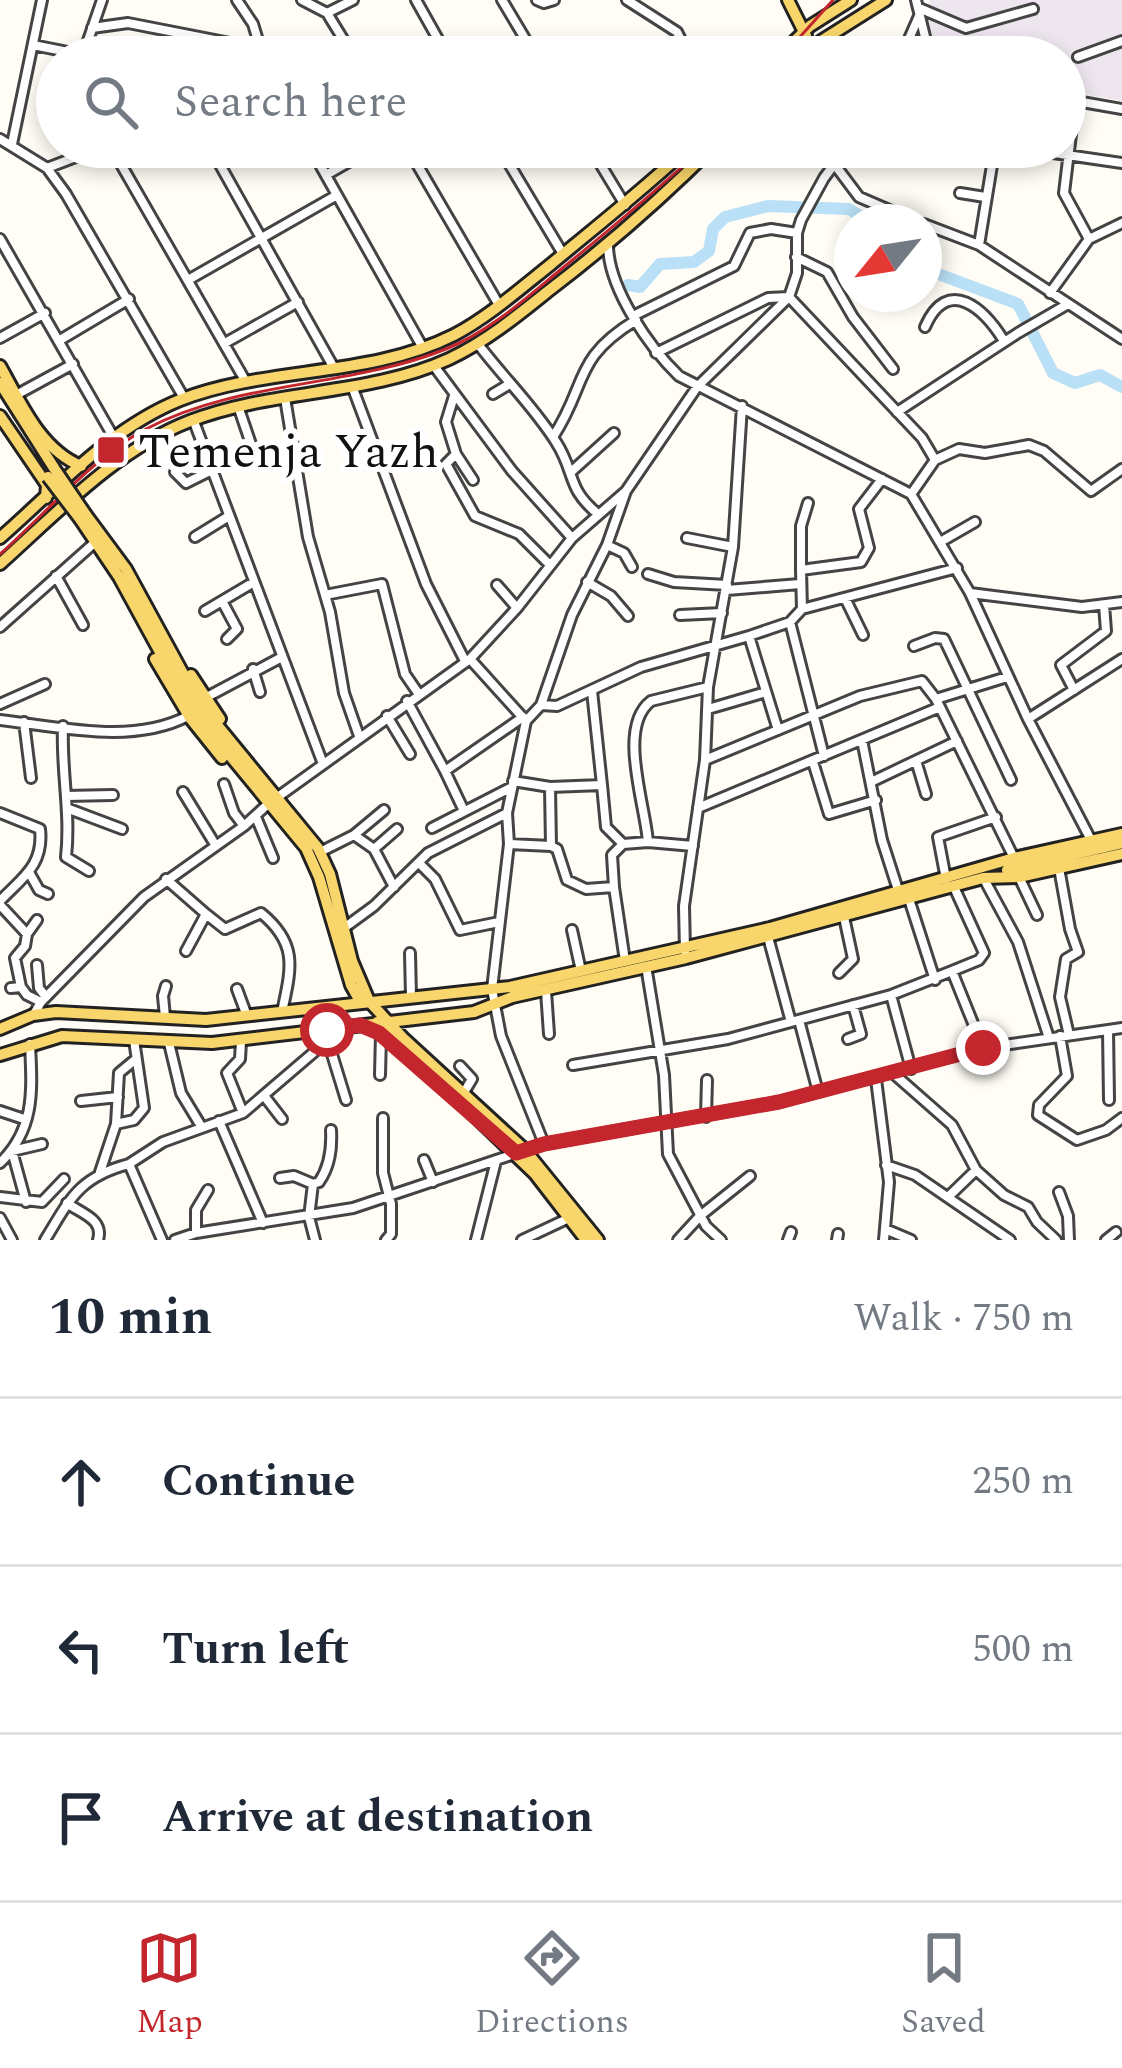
<!DOCTYPE html>
<html lang="en">
<head>
<meta charset="utf-8">
<style>
  body { margin:0; font-family:Spectral,serif; background:#f2f2f3; color:#1f2937 }
  .compass { position:absolute; left:834px; top:204px; width:108px; height:108px; border-radius:50%; background:#fff; box-shadow:0 6px 18px #0003; rotate:240deg }
  .stop { position:absolute; width:36px; height:36px; margin:-27px; border:9px solid #c4262e; border-radius:50%; background:#fff }
  .stop.end { background:#c4262e; border-color:#fff; box-shadow:0 3px 12px #0008 }
  .list { margin:0; padding:0; list-style:none }
  h2 { display:flex; justify-content:space-between; align-items:center; height:156px; margin:0; padding:0 48px; font-size:51px }
  h2 small { font-size:39px; font-weight:400; color:#747a83 }
  .list li { display:grid; grid-template-columns:78px 1fr auto; gap:36px; align-items:center; box-sizing:border-box; height:168px; padding:0 48px; border-top:3px solid #e0e1e3 }
  .list b { display:block; font-size:45px; white-space:nowrap }
  .list em { font-size:39px; font-style:normal; color:#747a83 }
  .icon { flex:none; width:66px; height:66px; fill:none; stroke:currentColor; stroke-width:2; stroke-linecap:round; stroke-linejoin:round }
  .map { position:relative; flex:none; width:1122px; height:1240px; overflow:hidden }
  .search { position:absolute; background:#fff; box-shadow:0 6px 18px #0003; left:36px; right:36px; top:36px; height:132px; display:flex; align-items:center; gap:30px; box-sizing:border-box; padding:0 42px; border-radius:66px; color:#747a83; font-size:45px }
  .sheet { height:660px; background:#fff }
  nav { display:flex; justify-content:space-around; align-items:center; box-sizing:border-box; height:168px; border-top:3px solid #e0e1e3; background:#fff; font-size:33px; color:#747a83 }
  nav a { display:grid; justify-items:center; gap:6px }
  nav .on { color:#c4262e }
  .map>svg:first-child { display:block }
</style>
</head>
<body>
<div class="map">
<svg width="1122" height="1240" viewBox="0 0 1122 1240">
  <rect width="100%" height="100%" fill="#fffdf5"/>
  <path fill="#eee6ef" d="M930 0H1122V101L1065 91V57L908 54Z"/>
  <g fill="none" stroke-linecap="round" stroke-linejoin="round">
    <path stroke="#b9e0f7" stroke-width="12" d="M924 277 933 272 1018 304 1053 373 1075 383 1100 375 1122 387
      M628 285 640 287 660 264 694 262 709 251 713 229 725 217 768 206 849 209 870 222"/>
    <g stroke="#444" stroke-width="14">
      <path id="minor" d="M237 0 253 24 263 57
        M302 0 327 13 354 57
        M416 0 448 57
        M502 0 536 57
        M537 0 544 3 554 0
        M627 0 677 32 681 40 675 57
        M916 0 930 57
        M919 8 966 28 1033 9
        M327 13 353 0
        M92 28 128 23 261 49
        M33 45 83 55 102 0
        M901 57 919 16
        M1078 57 1122 41
        M1065 99 1122 109
        M0 139 47 168 66 194 184 398
        M12 144 42 0
        M111 147 246 382
        M210 147 334 368
        M310 147 423 348
        M407 147 499 305
        M499 147 563 254
        M590 147 625 205
        M879 147 885 154
        M1012 147 1122 163
        M835 165 859 197 917 222
        M47 168 102 147
        M326 175 375 147
        M960 193 985 197
        M924 224 979 245 1122 339
        M0 239 114 438
        M1089 239 1122 223
        M979 245 995 147
        M608 246C609 289 649 347 679 376L911 494 970 593 1028 719 1091 840
        M796 257 827 272 853 317 893 369
        M188 280 337 195
        M1050 293 1089 239 1064 193 1075 101
        M633 316 734 266 750 233 771 229 797 233
        M925 327C948 274 985 310 1004 341
        M0 338 45 313
        M60 340 129 299
        M225 343 298 302
        M478 344C503 377 534 407 556 442 576 473 566 488 598 514
        M656 353 768 298 789 297 922 438 935 460 912 493
        M434 366 512 471 572 538
        M352 386 426 584 465 661
        M493 394 508 385
        M16 395 73 364
        M454 396 446 422 456 454 446 464 475 516 519 534 549 564
        M285 398 308 537 330 612 344 693 359 736
        M238 406 252 447
        M897 412 1018 333 1068 304
        M193 419 323 764
        M553 437C588 384 572 359 636 320
        M456 454 473 480
        M935 460 959 449 985 453 1029 445 1044 451 1091 491 1122 469
        M175 472 186 483 212 470
        M571 472 614 433
        M808 503 801 526V570L861 562 869 548 859 509 882 479
        M195 537 229 516
        M687 538 733 547
        M942 541 975 522
        M607 545 624 553 632 567
        M801 570 802 609 790 622 824 756
        M648 574 674 582 727 585
        M56 576 83 625
        M587 582 611 596 628 616
        M497 585 517 608
        M727 590 800 584
        M970 593 1082 607 1122 602
        M325 595 382 584 405 674 418 693
        M845 598 863 635
        M222 601 237 629 227 639
        M802 609 957 568
        M205 611 254 582
        M680 615 722 613
        M0 627 92 545
        M749 636 790 622
        M914 646 935 638 944 639 1011 780
        M470 659 525 720
        M253 669 260 692
        M1074 690 1061 665 1106 631 1104 605
        M205 698 282 657
        M936 699 1007 677
        M407 701 445 771 523 717
        M0 704 45 684
        M541 705 557 706 641 667 749 636 778 730
        M708 709 766 692
        M387 716 410 754
        M1028 719 1122 659
        M0 720C61 727 132 745 188 716
        M24 722 31 778
        M63 726C61 771 71 813 66 857L89 871
        M862 740 882 840 899 893
        M705 760 860 696 922 681 936 699 1014 858
        M813 762 829 814 876 800
        M917 764 926 794
        M445 771 464 811
        M513 781 550 787 551 846 557 849 567 880 586 889 614 887 625 961
        M871 782 957 741
        M224 784 234 813 244 826
        M602 785 606 827 623 844 612 855 614 887
        M550 787 602 785 592 691
        M183 792 216 846
        M66 796 113 795
        M698 808 940 707
        M69 809 122 829
        M0 813 40 829C44 865 23 877 0 901
        M256 817 273 858
        M432 828 510 788
        M354 835 374 849 394 887
        M509 844 551 846
        M623 844 648 842
        M693 846 648 842C645 803 617 727 651 701L708 687
        M374 849 397 829
        M320 852 354 835 384 810
        M419 863 435 879 460 930 499 922
        M1059 868 1070 929 1078 952 1066 959 1060 997 1069 1035
        M30 874 39 890 48 894
        M1019 877 1037 915
        M166 879 206 914 186 951
        M946 879 938 837 996 817
        M984 879 1018 942 1049 1038
        M908 896 935 980
        M0 905 27 934 37 920
        M206 914 225 929 261 913C299 944 291 969 282 1012
        M344 928 374 906 428 853 507 813
        M572 930 581 971
        M768 937 791 1022 891 995 952 971 983 1048
        M685 951 684 906 705 760 708 687 733 547 742 406
        M410 953 411 997
        M37 965 39 988 46 997
        M646 966 664 1075 668 1154 706 1226 721 1240
        M952 971 979 960 984 953 954 887
        M839 973 853 959 844 917
        M21 987 15 958 25 946 27 934
        M11 988 21 987 27 995 41 1002
        M237 989 247 1016
        M546 991 549 1034
        M891 995 911 1069
        M34 1014 41 1002 144 897 244 826 268 804 470 659 517 608 572 538 626 491 697 387 789 297 797 273V233L801 220 824 178 847 147
        M165 1017 163 996 166 986
        M799 1020 818 1092
        M1108 1030 1109 1100
        M1060 1036 1067 1076 1039 1105 1038 1115 1077 1140 1106 1130 1122 1118
        M327 1038 346 1100
        M848 1039 861 1034 853 1005
        M134 1040 144 1108 134 1120 116 1124 119 1073 136 1059
        M169 1043 181 1093 201 1126
        M573 1065 728 1039 791 1022
        M460 1066 472 1079 463 1094
        M894 1074 952 1125 976 1170 1004 1195 1028 1207 1037 1222 1056 1240
        M380 1075 381 1034
        M876 1079 889 1182 884 1240
        M265 1097 282 1119
        M81 1101 118 1097
        M0 1111 24 1119
        M243 1113 327 1041
        M706 1117 707 1080
        M383 1118V1173L391 1204V1234L386 1240
        M219 1121 263 1223
        M544 1144 501 1036 492 989 509 844 507 813 526 721 541 705 572 615 607 545 626 491
        M424 1160 433 1182
        M0 1163C36 1128 32 1089 30 1044
        M886 1165 915 1175 1010 1240
        M100 1172 116 1124
        M280 1178 294 1176 313 1184
        M1059 1192 1068 1216 1069 1240
        M0 1197 42 1202 64 1179
        M948 1197 976 1170
        M26 1202 12 1151 42 1144
        M67 1203C82 1214 104 1219 98 1240
        M0 1218 12 1240
        M885 1229 911 1240
        M196 1233V1210L208 1190
        M45 1240C70 1199 79 1177 129 1164
        M162 1240 129 1164 163 1142 243 1113 227 1073 240 1059 241 1041
        M175 1240 196 1233 353 1208 544 1144 779 1102 983 1048 1122 1028
        M315 1240 309 1217 313 1184 319 1182C330 1166 332 1149 331 1130
        M476 1240 496 1161
        M522 1240 569 1218
        M678 1240 700 1216 750 1176
        M788 1240 791 1232
        M837 1240 838 1234
        M1106 1240 1116 1232"/>
    </g>
    <g stroke="#222" stroke-width="16">
      <path id="major" d="M788 0 806 36
        M778 57 810 26 851 0
        M804 57 821 41 886 0
        M0 366C21 403 40 449 81 466
        M0 383 54 468
        M0 416 47 485 46 498
        M86 515 126 569 199 703 318 848 330 874 352 961 369 1001 403 1038 525 1150 598 1240
        M80 519 119 577 190 707 306 848 319 877 351 985 361 1003
        M0 538C56 489 110 428 180 400 267 366 369 378 454 335 488 317 520 289 550 265 597 226 644 189 689 147
        M0 564C57 513 117 449 190 421 272 389 368 396 449 359 485 342 516 317 547 292 606 247 660 200 713 147
        M155 659 190 718 222 758
        M191 675 220 719
        M1007 870 1122 843
        M377 1022 535 1174 586 1240
        M0 1029 33 1015 56 1012 206 1020 510 987 770 928 1014 858 1122 834
        M0 1055 62 1036 212 1043 474 1012 512 997 686 958 983 878 1019 877 1122 854"/>
    </g>
    <use href="#minor" stroke="#fff" stroke-width="8"/>
    <use href="#major" stroke="#f9d66b" stroke-width="10"/>
    <path stroke="#c4262e" stroke-width="3" d="M782 57 833 0
      M0 554C43 516 96 455 146 429 239 380 349 388 446 349 491 331 528 296 565 266 613 227 659 188 704 147"/>
    <g stroke="#222" stroke-width="16" stroke-linecap="butt">
      <path id="major-bridge" d="M54 468 86 515
        M48 477 80 519"/>
    </g>
    <use href="#major-bridge" stroke="#f9d66b" stroke-width="10"/>
  </g>
  <g fill="none" stroke-linecap="round" stroke-linejoin="round">
    <path stroke="#c4262e" stroke-width="15" d="M327 1030 360 1025 379 1033 516 1153 544 1144 779 1102 983 1048"/>
  </g>
  <rect fill="#c4262e" stroke="#fff" stroke-width="4.5" x="96" y="435" width="30" height="30" rx="6"/>
  <g text-anchor="middle" stroke-width="12" stroke-linejoin="round" paint-order="stroke">
    <g font-size="48" fill="#111" stroke="#fff" text-anchor="start">
      <text x="138" y="467">Temenja Yazh</text>
    </g>
  </g>
</svg>
<svg class="compass" viewBox="-18 -18 36 36"><path d="M0-13l5 13h-10z" fill="#e53935"/><path d="M0 13l5-13h-10z" fill="#747a83"/></svg>
<div class="stop" style="left:327px;top:1030px"></div>
<div class="stop end" style="left:983px;top:1048px"></div>
<div class="search"><svg class="icon" aria-label="search" viewBox="0 0 24 24"><circle cx="10" cy="10" r="6"/><path d="M15 15l6 6"/></svg>Search here</div>
</div>
<section class="sheet">
<h2>10 min<small>Walk · 750 m</small></h2>
<ul class="list">
<li><svg class="icon" aria-label="ahead" viewBox="0 0 24 24"><path d="M12 20V5M6 11l6-6 6 6"/></svg><div><b>Continue</b></div><em>250 m</em></li>
<li><svg class="icon" aria-label="left" viewBox="0 0 24 24"><path d="M17 20v-9H6M10 6l-5 5 5 5"/></svg><div><b>Turn left</b></div><em>500 m</em></li>
<li><svg class="icon" aria-label="arrive" viewBox="0 0 24 24"><path d="M6 21V4h12l-3 4 3 4H6"/></svg><div><b>Arrive at destination</b></div></li>
</ul>
</section>
<nav>
<a class="on"><svg class="icon" aria-label="map" viewBox="0 0 24 24"><path d="M3 6l6-2 6 2 6-2v14l-6 2-6-2-6 2zM9 4v14M15 6v14"/></svg>Map</a>
<a><svg class="icon" aria-label="directions" viewBox="0 0 24 24"><path d="M12 3l9 9-9 9-9-9zM9 14v-3h6M13 9l2 2-2 2"/></svg>Directions</a>
<a><svg class="icon" aria-label="saved" viewBox="0 0 24 24"><path d="M7 4h10v16l-5-4-5 4z"/></svg>Saved</a>
</nav>
</body>
</html>
